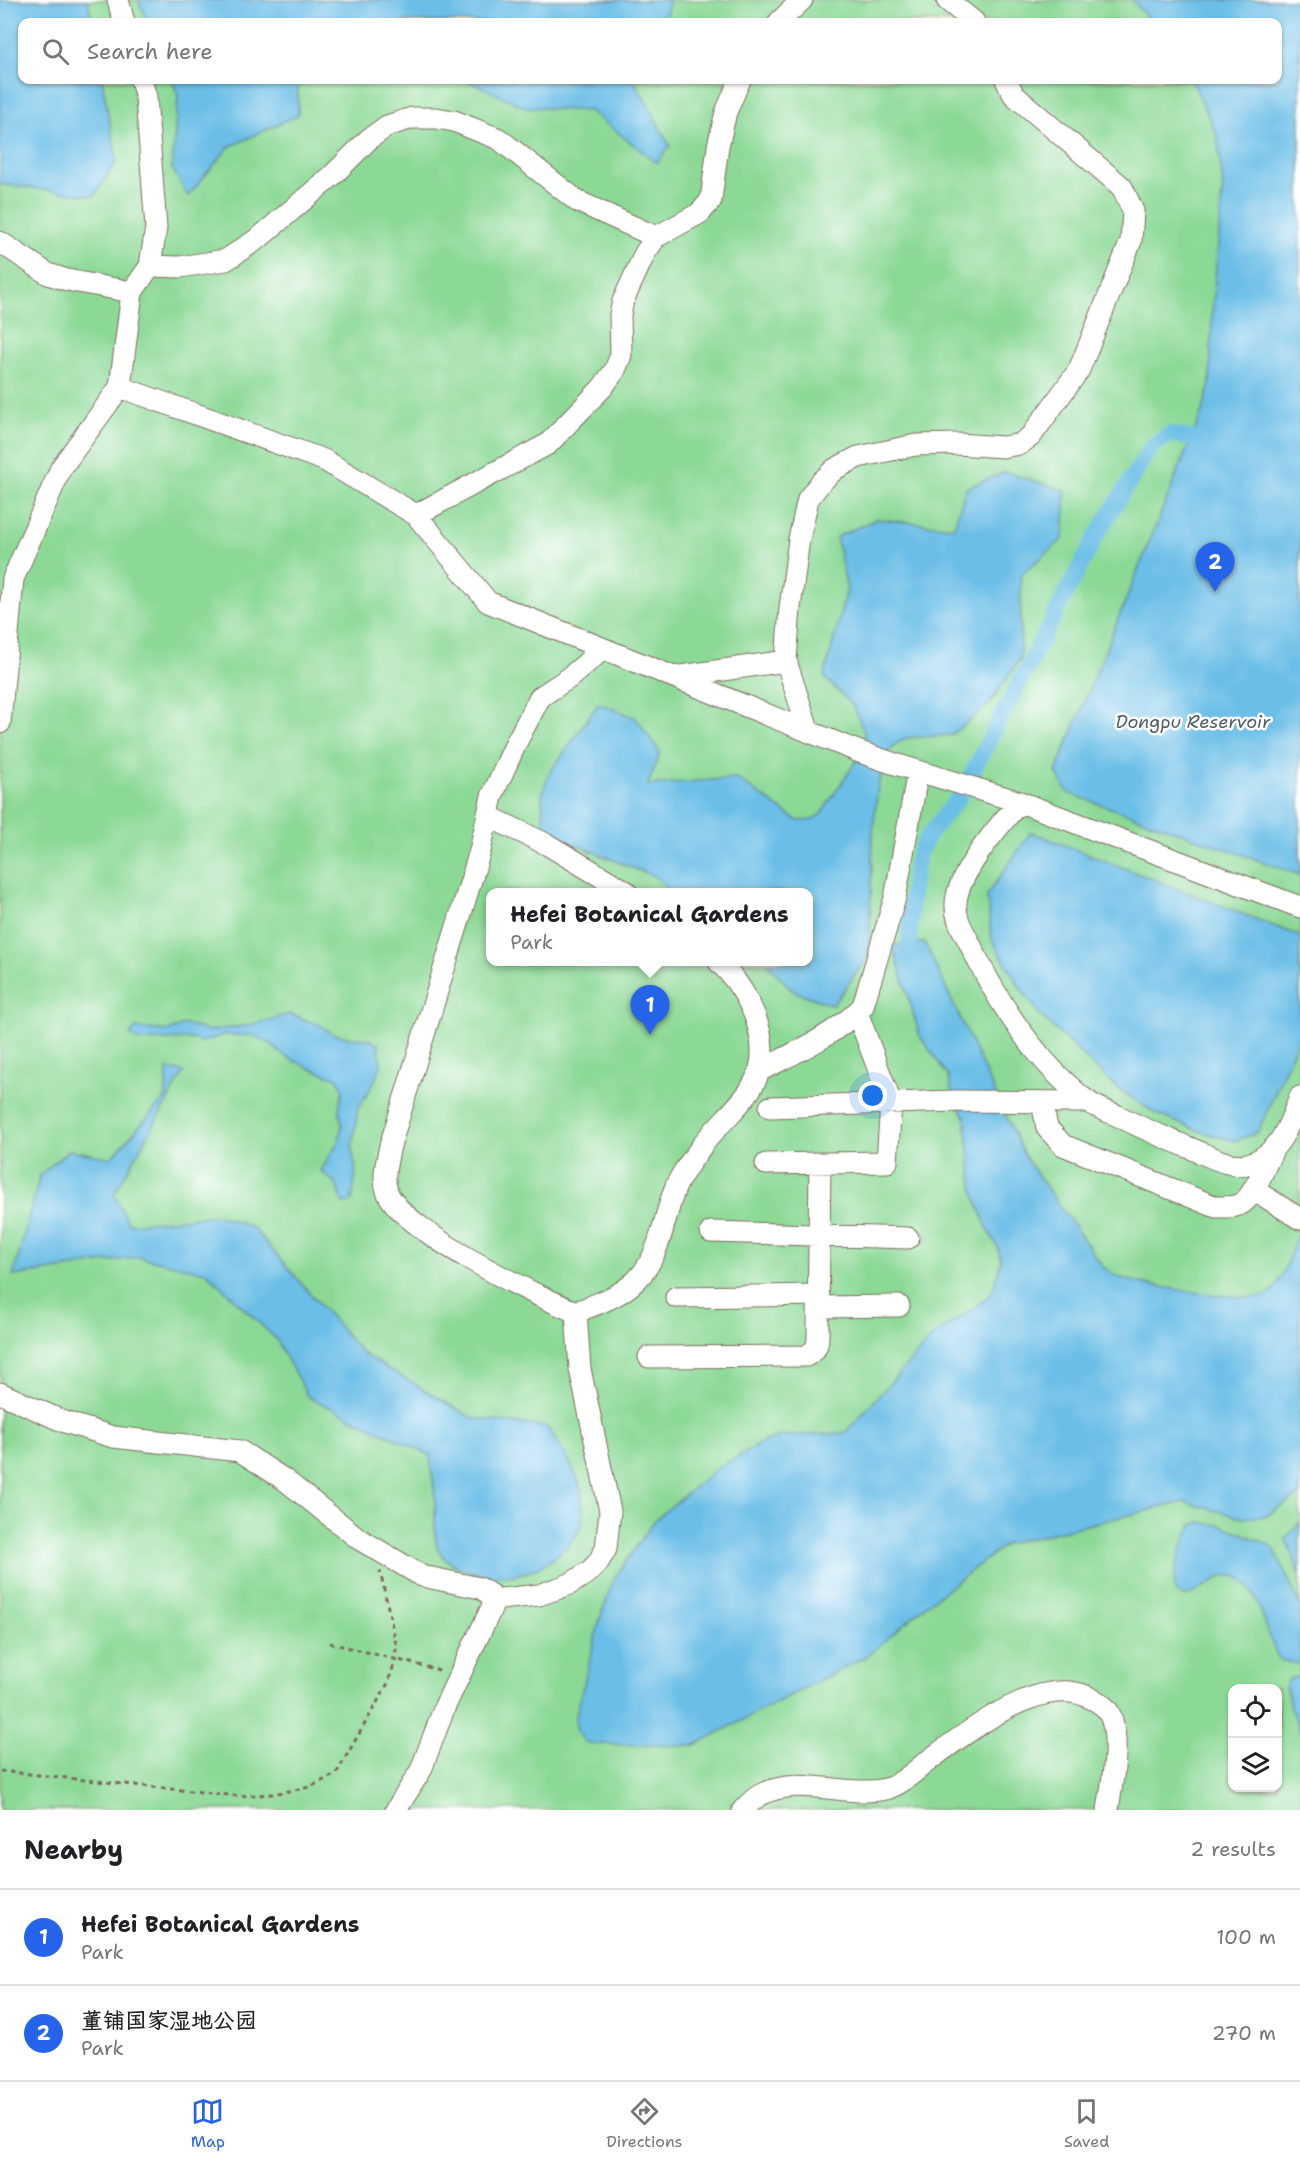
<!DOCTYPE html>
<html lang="en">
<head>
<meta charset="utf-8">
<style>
  body { margin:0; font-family:"Shantell Sans","LXGW WenKai TC",sans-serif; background:#f6f6f6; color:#202124 }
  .controls { position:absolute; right:18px; bottom:18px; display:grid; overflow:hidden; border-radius:12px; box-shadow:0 2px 4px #0004 }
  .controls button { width:54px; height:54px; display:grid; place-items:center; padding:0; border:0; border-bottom:2px solid #e0e0e0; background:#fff; color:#202124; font:30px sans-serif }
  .you { position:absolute; left:873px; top:1096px; width:21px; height:21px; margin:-15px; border:4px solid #fff; border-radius:50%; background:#1a73e8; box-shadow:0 0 0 9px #1a73e833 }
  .badge { display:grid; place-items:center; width:39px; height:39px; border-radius:50%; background:#2563eb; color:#fff; font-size:20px; font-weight:700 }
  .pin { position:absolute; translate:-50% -50px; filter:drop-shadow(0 2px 3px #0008) }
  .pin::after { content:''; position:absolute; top:32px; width:21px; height:18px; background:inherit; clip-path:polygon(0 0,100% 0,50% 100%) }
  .popup { position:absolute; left:486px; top:888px; width:327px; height:78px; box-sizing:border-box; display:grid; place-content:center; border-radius:12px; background:#fff; filter:drop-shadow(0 2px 4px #0005); font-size:20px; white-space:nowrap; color:#757577 }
  .popup b { font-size:22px; color:#202124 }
  .popup::after { content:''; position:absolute; left:50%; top:100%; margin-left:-12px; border:12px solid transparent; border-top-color:#fff }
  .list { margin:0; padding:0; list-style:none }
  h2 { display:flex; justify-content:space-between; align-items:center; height:78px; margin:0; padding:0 24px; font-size:26px }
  h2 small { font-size:20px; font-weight:400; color:#757577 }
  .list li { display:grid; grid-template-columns:39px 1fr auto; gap:18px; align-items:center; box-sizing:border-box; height:96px; padding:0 24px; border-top:2px solid #e0e0e0 }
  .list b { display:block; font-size:22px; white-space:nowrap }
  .list p { margin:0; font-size:20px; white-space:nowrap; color:#757577 }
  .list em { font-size:20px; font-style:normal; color:#757577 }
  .icon { flex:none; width:33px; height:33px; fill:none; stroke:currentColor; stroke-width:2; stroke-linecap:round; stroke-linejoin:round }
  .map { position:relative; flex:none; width:1300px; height:1810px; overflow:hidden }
  .search { position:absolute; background:#fff; box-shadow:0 2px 4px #0004; left:18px; right:18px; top:18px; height:66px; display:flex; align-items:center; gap:15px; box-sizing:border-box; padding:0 21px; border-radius:12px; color:#757577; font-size:22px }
  .sheet { height:270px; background:#fff }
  nav { display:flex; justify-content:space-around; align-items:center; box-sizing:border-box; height:84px; border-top:2px solid #e0e0e0; background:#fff; font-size:16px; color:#757577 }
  nav a { display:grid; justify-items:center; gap:3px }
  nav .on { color:#2563eb }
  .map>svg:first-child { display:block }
</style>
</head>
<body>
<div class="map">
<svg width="1300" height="1810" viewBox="0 0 1300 1810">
  <rect width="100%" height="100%" fill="#fff"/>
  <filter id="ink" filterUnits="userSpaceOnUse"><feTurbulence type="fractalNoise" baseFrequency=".0167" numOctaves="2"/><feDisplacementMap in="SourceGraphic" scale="12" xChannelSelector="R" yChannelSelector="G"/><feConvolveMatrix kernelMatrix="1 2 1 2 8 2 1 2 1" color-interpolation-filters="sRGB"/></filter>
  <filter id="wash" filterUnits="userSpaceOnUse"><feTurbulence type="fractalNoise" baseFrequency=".008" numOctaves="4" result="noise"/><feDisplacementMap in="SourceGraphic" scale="24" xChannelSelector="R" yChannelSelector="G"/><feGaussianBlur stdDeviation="1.35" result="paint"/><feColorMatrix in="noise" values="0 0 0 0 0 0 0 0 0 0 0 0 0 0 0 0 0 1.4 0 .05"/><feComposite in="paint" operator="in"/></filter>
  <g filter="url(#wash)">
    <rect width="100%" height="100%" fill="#f6e8d3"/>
    <path fill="#8cd996" stroke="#64825a" stroke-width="1.5" fill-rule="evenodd" d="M0 0H1300V1195L1292 1220 1300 1226V1810H0ZM22 22H1278V80H22ZM491 892H809V962H491ZM1232 1688H1278V1788H1232Z"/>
    <path fill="#6bbee7" stroke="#537482" stroke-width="1.5" d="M0 0H88L92 22H22V80H102L117 161 94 196 0 184Z
      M138 0H670L664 22H148Z
      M1132 0H1300V875L1068 793 1056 772 1202 412 1210 385 1212 315 1223 184 1217 135 1192 80H1278V22H1151Z
      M172 80H298V115L229 147 188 196 172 168 178 95Z
      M466 80H634L670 146 657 163 590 111 525 107Z
      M1005 472 1066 491 1063 539 1021 575 1020 659 988 706 951 735 907 738 895 744 889 751 878 786 873 831 869 955 833 1005 793 991 766 962H809V892H670L656 877 544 832 542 795 548 775 599 703 636 718 660 752 648 785 736 778 798 821 812 820 821 814 857 760 864 741 865 734 853 706 824 677 847 589 836 537 877 519 954 527 966 488Z
      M1031 832 1300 936V1035L1258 1132 1235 1141 1198 1131 1155 1113 1117 1088 1041 1016 1020 987 993 942 991 935 987 895Z
      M909 943H925L1025 1157 1103 1267C1108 1270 1113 1275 1118 1277 1138 1285 1254 1304 1269 1294 1281 1286 1291 1250 1297 1236L1300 1238V1495L1265 1516 1243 1518 1184 1502 1006 1544 925 1606 868 1655 693 1746 594 1744 585 1742 577 1731 575 1720 599 1622 613 1580 655 1520 716 1469 765 1441 781 1436 845 1433 932 1337 986 1299 993 1290 1001 1261 998 1248 986 1225 974 1193 965 1116 954 1101 948 1076 920 1036 893 946Z
      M290 1014 320 1025 333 1034 351 1038 369 1039 379 1045 381 1066 370 1090 358 1108 352 1148 356 1172 352 1201 343 1203 336 1184 321 1171 338 1142 342 1125 339 1108 343 1088 337 1078 311 1069 283 1055 268 1042 251 1035H223L202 1042 192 1039 139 1041 130 1035 135 1028 169 1031 185 1024 208 1031 250 1025Z
      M167 1069 184 1072 114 1194 129 1224 219 1215 253 1228 363 1354 472 1418 547 1427C561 1448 576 1467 581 1492 583 1501 584 1520 580 1528 570 1549 545 1567 524 1573 499 1580 454 1574 439 1551 433 1543 436 1513 435 1501 434 1486 432 1471 430 1455L308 1397 276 1339 206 1272 139 1257 13 1276 40 1175 69 1150 111 1158 166 1097Z
      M1200 1522C1225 1524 1250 1537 1273 1547L1300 1605V1663L1283 1661 1278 1657C1266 1637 1257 1569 1225 1576 1211 1580 1200 1591 1187 1596H1182L1175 1591C1172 1568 1182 1545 1192 1525Z
      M1300 1522V1575L1286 1539Z
      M1300 1677V1733L1288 1697 1286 1685 1289 1679Z"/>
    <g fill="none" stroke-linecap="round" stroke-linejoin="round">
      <path stroke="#6bbee7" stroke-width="16" d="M970 777 1095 538 1151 447 1171 434 1194 439
        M909 943C911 913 910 866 925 841 935 825 949 810 960 796"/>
    </g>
  </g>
  <g filter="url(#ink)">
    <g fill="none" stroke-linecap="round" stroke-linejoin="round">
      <g stroke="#7c6c5d" stroke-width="23">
        <path id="minor" d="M118 0 124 22
          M947 0 974 22
          M779 22 802 0
          M0 242 48 274 67 280 132 292
          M150 266 180 267 226 260 259 238 333 175 369 139 387 126 412 118H436L454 121 499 139 577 201 656 237
          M120 387 132 292 150 266 156 228 146 97 141 80
          M416 515 548 444 602 388 615 370 621 355 620 315 623 301 645 253 656 237 700 213 711 200 718 146 726 112 740 80
          M674 677 786 661
          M0 723 13 579 61 468 120 387 324 460 416 515 488 602 857 751 892 763 1020 802 1300 907
          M809 732 786 661 790 608 799 539 808 499 821 482 835 469 858 457 916 445 957 444 1003 447 1020 444 1031 436 1079 370 1131 241 1133 211 1122 187 1014 95 1006 80
          M1020 802C1001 823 956 875 956 904 955 918 963 930 969 942 996 1000 1036 1062 1087 1101 1095 1107 1106 1111 1116 1115 1140 1127 1165 1138 1190 1148 1208 1155 1231 1170 1251 1163 1281 1152 1289 1125 1300 1097
          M488 816 548 845 627 892
          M759 1071C796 1052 834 1036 863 1006L895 898 918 771
          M1042 1102 1047 1128 1063 1145 1216 1207C1225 1207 1237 1208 1244 1202 1257 1190 1264 1167 1272 1152
          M770 1107 954 1101 1089 1102
          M766 1164 887 1162 891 1103 857 1012
          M1253 1189 1300 1219
          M711 1232 908 1238
          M676 1297 819 1295
          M819 1307 899 1306
          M576 1312C600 1303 625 1295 642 1274 662 1249 664 1215 676 1186 682 1172 693 1159 701 1147 721 1118 762 1093 762 1054 763 1021 742 984 719 962
          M649 1357 806 1356C820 1350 818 1339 818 1325L820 1163
          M0 1393 62 1421 113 1437 240 1451 285 1480 359 1539 422 1576 480 1588 491 1595 493 1605 445 1706 421 1770 396 1810
          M492 1600 539 1595 570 1584 589 1572 597 1564 606 1549 610 1511 580 1369 576 1312C536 1296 400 1230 387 1191 382 1176 387 1161 390 1146L480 851 492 796 517 741 540 697 569 678 603 649
          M743 1810C748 1805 754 1798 760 1795 800 1774 844 1798 886 1789 901 1785 916 1770 928 1761 966 1733 1037 1676 1086 1696 1093 1699 1104 1705 1108 1711 1122 1735 1112 1783 1108 1810"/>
      </g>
      <path stroke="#7c6c5d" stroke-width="3" stroke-dasharray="4.5 4.5" stroke-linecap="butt" d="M330 1643 443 1671
        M0 1771 239 1796 273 1794 310 1787 336 1774 387 1685 396 1659V1644L380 1571"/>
      <use href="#minor" stroke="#fff" stroke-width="21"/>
    </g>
  </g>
  <g text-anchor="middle" stroke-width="5" stroke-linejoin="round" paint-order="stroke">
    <g font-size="18" font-style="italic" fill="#4c5e64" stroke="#fff">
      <text x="1193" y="728">Dongpu Reservoir</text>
    </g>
  </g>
</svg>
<div class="controls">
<button><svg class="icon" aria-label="locate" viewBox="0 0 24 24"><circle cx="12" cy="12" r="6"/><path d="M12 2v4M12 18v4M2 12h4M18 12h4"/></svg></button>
<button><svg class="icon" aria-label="layers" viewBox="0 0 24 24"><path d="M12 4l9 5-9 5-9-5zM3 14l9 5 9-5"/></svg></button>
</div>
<div class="you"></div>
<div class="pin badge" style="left:650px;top:1035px">1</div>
<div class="popup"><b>Hefei Botanical Gardens</b>Park</div>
<div class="pin badge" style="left:1215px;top:592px">2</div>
<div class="search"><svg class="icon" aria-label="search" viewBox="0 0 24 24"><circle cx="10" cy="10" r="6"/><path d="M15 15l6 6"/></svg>Search here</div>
</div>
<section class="sheet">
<h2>Nearby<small>2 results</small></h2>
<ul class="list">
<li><span class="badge">1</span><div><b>Hefei Botanical Gardens</b><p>Park</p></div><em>100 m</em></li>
<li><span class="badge">2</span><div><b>董铺国家湿地公园</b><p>Park</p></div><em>270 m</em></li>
</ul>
</section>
<nav>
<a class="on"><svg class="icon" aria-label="map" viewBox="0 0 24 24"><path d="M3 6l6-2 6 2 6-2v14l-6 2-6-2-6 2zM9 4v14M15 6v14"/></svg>Map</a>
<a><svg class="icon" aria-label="directions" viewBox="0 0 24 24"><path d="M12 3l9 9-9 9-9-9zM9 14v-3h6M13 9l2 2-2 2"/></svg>Directions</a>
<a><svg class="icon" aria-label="saved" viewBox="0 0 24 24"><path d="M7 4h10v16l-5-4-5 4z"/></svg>Saved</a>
</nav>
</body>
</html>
